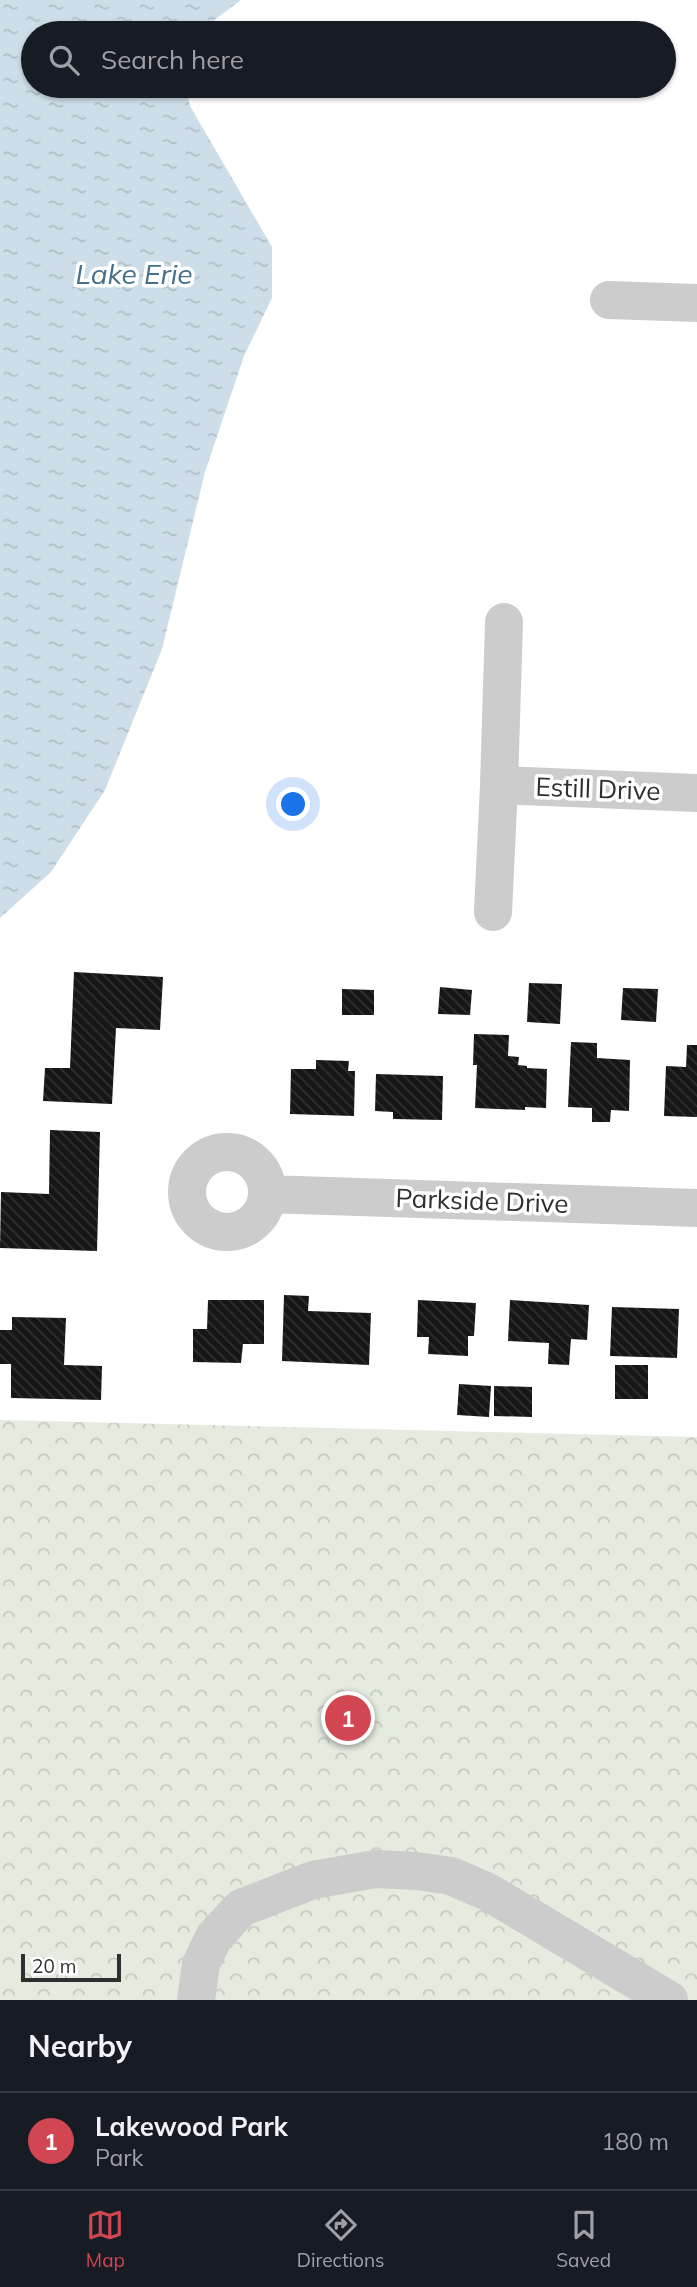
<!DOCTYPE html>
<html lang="en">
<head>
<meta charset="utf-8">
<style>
  body { margin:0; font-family:Mulish,sans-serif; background:#242831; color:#f1f3f6 }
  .scale { position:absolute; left:21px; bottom:18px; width:100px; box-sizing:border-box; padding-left:7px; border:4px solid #2f2f2f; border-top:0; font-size:19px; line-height:24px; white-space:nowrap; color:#2f2f2f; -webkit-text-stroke:5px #fff; paint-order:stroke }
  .you { position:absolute; left:294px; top:805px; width:24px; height:24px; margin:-18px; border:5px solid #fff; border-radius:50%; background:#1a73e8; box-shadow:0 0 0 10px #1a73e833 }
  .badge { display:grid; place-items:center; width:46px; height:46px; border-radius:50%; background:#d24652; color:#fff; font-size:23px; font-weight:700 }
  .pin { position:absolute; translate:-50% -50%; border:4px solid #fff; box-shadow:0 2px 7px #0006 }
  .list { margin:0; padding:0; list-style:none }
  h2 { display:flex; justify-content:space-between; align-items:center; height:91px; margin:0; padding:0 28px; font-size:30px }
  h2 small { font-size:23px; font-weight:400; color:#9ea1a6 }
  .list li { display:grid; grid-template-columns:46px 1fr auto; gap:21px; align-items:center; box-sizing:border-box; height:98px; padding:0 28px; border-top:2px solid #363941 }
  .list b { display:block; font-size:26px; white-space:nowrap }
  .list p { margin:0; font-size:23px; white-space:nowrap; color:#9ea1a6 }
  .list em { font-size:23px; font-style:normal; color:#9ea1a6 }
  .icon { flex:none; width:38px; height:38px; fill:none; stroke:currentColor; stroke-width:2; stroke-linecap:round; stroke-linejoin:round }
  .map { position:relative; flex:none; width:697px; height:2000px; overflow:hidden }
  .search { position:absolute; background:#171b24; box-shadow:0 2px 5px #0004; left:21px; right:21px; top:21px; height:77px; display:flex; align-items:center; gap:18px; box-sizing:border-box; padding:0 24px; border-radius:38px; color:#9ea1a6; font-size:26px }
  .sheet { height:189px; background:#171b24 }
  nav { display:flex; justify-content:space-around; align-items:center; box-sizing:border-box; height:98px; border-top:2px solid #363941; background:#171b24; font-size:19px; color:#9ea1a6 }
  nav a { display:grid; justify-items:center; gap:4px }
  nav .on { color:#d24652 }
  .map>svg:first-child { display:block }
</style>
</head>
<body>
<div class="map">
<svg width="697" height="2000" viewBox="0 0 697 2000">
  <defs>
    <pattern id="forest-crowns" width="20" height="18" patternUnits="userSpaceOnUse" patternTransform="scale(1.75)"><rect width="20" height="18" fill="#e5ebdf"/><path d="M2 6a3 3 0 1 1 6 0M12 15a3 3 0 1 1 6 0" fill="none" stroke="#c5cac0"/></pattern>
    <pattern id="water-ripples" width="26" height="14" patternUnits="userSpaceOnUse" patternTransform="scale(1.75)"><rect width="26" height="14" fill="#cddee8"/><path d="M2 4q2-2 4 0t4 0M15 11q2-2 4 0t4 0" fill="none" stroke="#b0bfc7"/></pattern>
    <pattern id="building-back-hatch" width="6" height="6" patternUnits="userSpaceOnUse" patternTransform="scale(1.75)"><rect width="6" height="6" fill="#161616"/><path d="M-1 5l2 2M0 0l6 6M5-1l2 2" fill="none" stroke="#303030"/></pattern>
  </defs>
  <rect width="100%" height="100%" fill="#fff"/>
  <path fill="url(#forest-crowns)" d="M0 1420 697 1437V2000H0Z"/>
  <path fill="url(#water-ripples)" d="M0 0H241L197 33H33V86H185L190 106 272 247V298L244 356 205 472 162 649 105 790 51 872 0 918Z"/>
  <path fill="url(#building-back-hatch)" d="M74 972 163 977 160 1030 116 1028 112 1104 43 1101 45 1068H70Z
    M529 983 562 984 560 1024 527 1022Z
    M440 987 472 990 470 1015 438 1014Z
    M623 988 658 989 656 1022 621 1020Z
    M342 989 374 990V1015H342Z
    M474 1034 509 1035 508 1056 519 1057 518 1065 527 1066V1068L547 1069 546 1108 525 1107V1110L475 1108 477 1065H473Z
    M571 1042 597 1043V1058L630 1060 629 1111 611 1110 610 1122H592V1108L568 1107Z
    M687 1045H697V1117L664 1116 666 1066 686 1067Z
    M316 1060 349 1061 348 1071H355L354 1116 290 1114 291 1069H316Z
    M376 1074 443 1076 442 1120 393 1119V1112L375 1111Z
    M50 1130 100 1132 97 1251 0 1248 1 1192 49 1194Z
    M284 1295 309 1296 308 1311 371 1313 369 1365 282 1361Z
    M208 1300H264V1344H243L241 1363 193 1362V1329H207Z
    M418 1300 476 1303 474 1336H468V1356L428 1354 429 1337H417Z
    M510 1300 589 1305 587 1340 571 1339 569 1365 548 1364 549 1343 508 1341Z
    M612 1307 679 1309 677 1358 610 1356Z
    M12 1317 66 1318 64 1365 102 1366 101 1400 11 1398V1364H0V1330H12Z
    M615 1365H648V1399H615Z
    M459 1384 491 1386 489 1417 457 1415Z
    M494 1386 532 1387V1417L494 1416Z"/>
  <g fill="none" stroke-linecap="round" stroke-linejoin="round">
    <path stroke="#ccc" stroke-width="38" d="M609 300 697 303
      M504 622 499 785 697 793
      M493 912 499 785
      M187 1192a40 40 0 1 1 80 0a40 40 0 1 1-80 0Z
      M267 1194 697 1208
      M196 2000 201 1964 214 1937 241 1908 313 1880 375 1869 417 1871 451 1876 488 1892 669 2000"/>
  </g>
  <g text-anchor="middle" stroke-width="7" stroke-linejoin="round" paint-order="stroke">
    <g font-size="26" fill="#2f2f2f" stroke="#fff">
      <text transform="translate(598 789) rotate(2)" y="9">Estill Drive</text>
      <text transform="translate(482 1201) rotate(2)" y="9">Parkside Drive</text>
    </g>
    <g font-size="28" font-style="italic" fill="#466f89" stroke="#fff">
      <text x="134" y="284">Lake Erie</text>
    </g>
  </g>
</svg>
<div class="scale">20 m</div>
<div class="you"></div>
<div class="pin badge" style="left:348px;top:1718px">1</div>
<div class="search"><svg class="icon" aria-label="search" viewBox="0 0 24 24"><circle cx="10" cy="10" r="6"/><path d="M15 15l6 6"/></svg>Search here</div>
</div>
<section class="sheet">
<h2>Nearby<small></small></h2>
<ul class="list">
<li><span class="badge">1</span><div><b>Lakewood Park</b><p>Park</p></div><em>180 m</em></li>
</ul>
</section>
<nav>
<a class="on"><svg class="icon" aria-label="map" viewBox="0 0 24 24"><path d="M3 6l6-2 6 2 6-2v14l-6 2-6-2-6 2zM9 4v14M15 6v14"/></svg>Map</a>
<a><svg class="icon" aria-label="directions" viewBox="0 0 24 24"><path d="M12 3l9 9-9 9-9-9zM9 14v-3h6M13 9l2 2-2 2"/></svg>Directions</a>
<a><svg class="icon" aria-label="saved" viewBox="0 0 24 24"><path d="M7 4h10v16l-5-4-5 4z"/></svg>Saved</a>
</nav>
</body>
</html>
